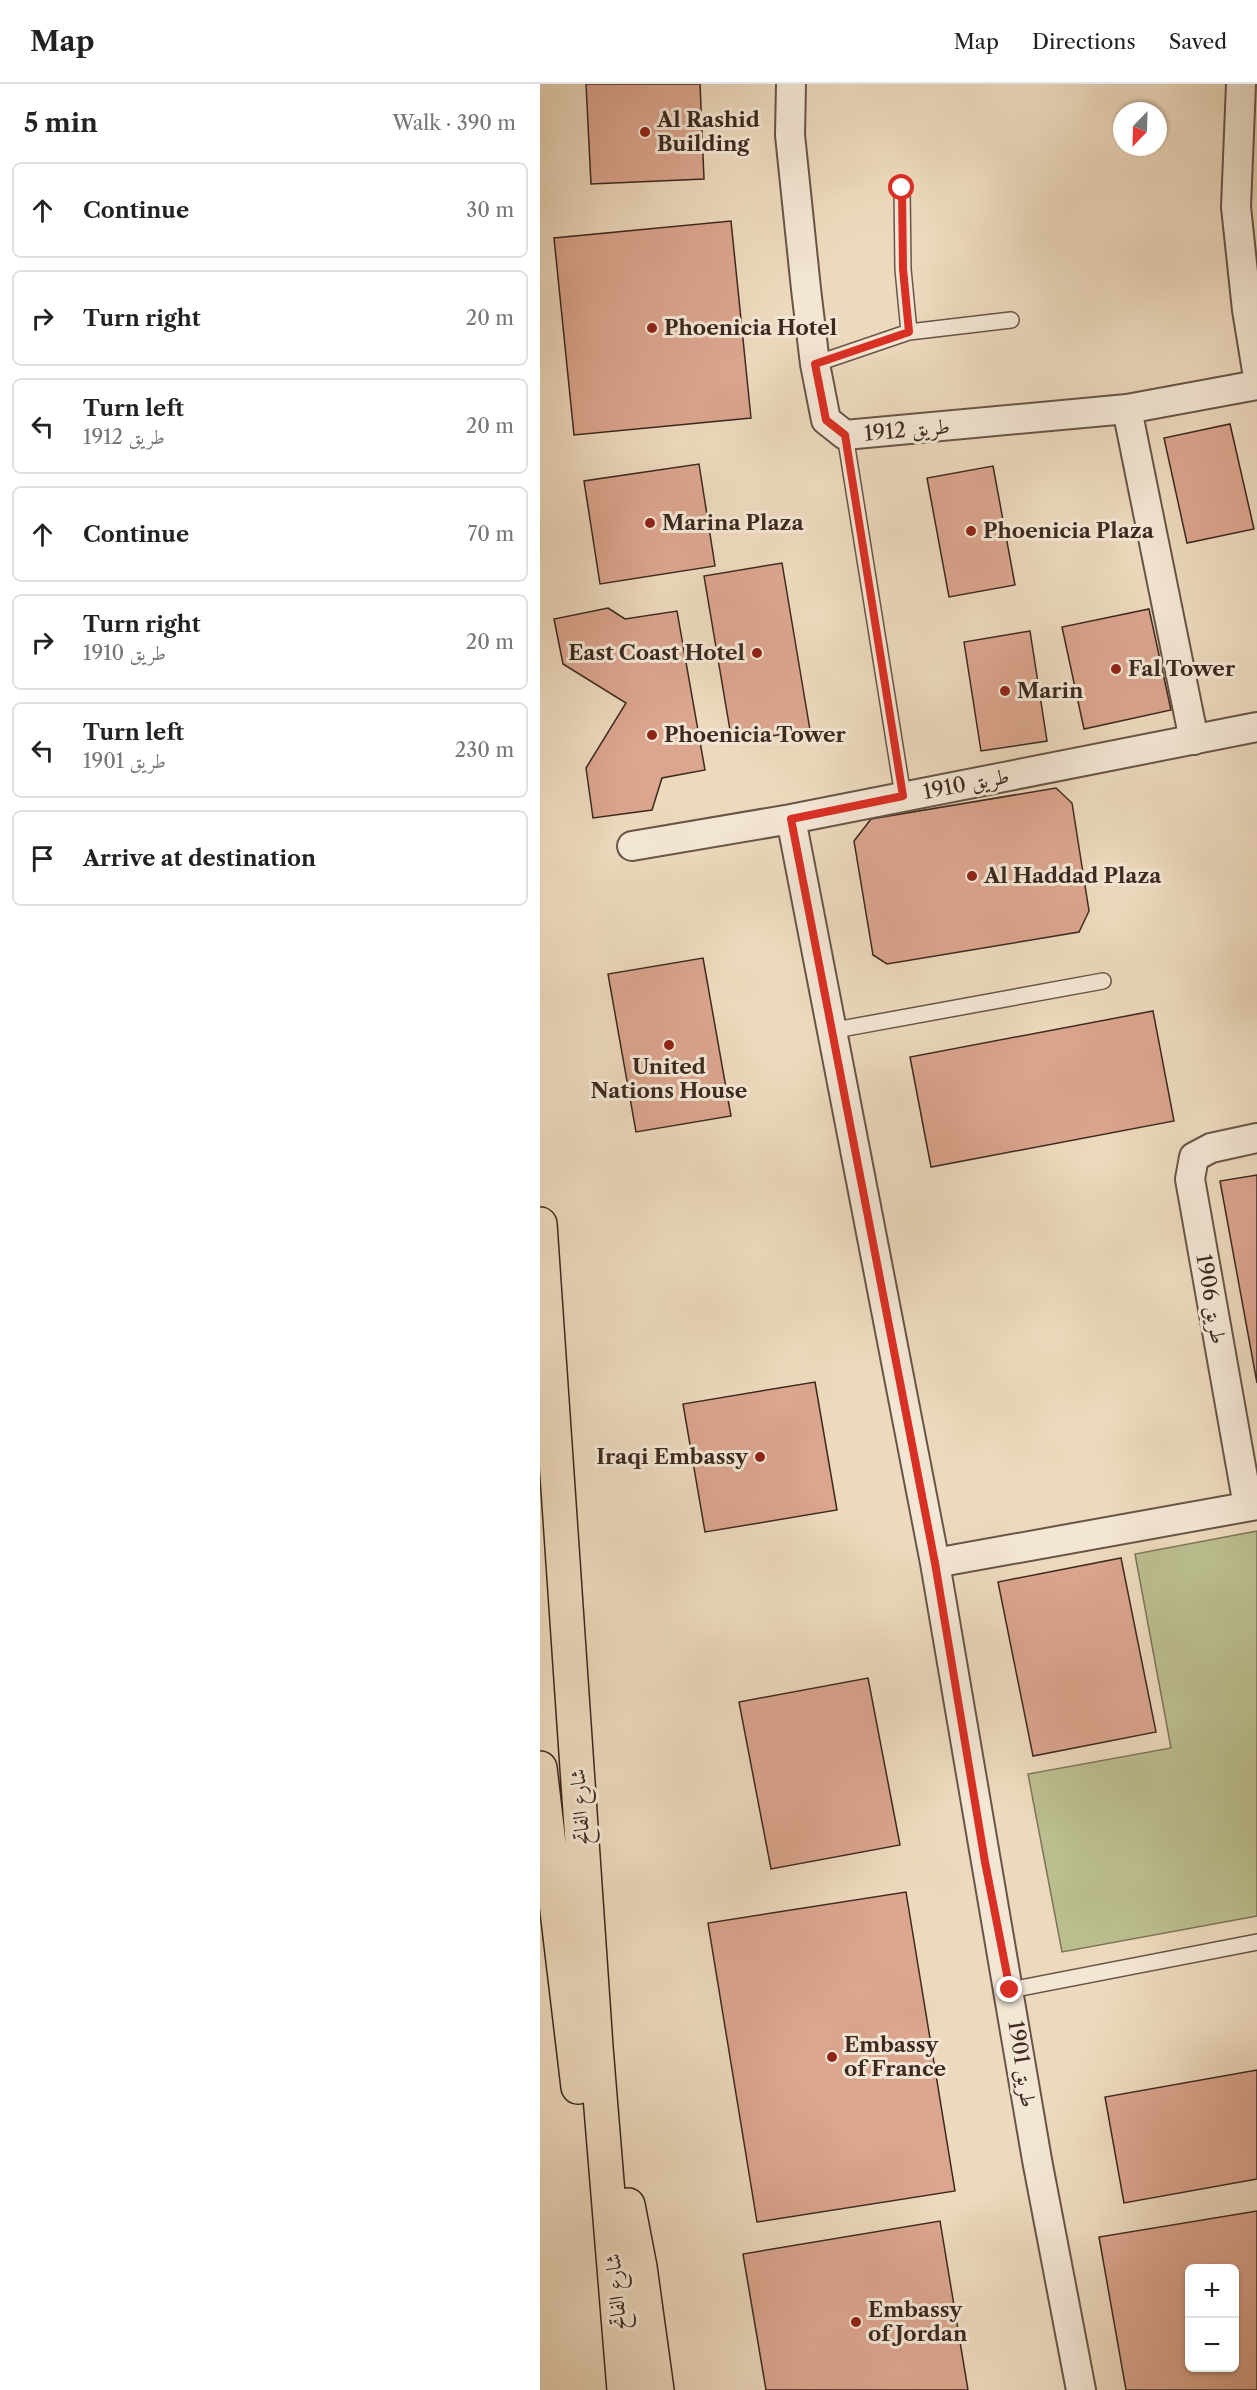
<!DOCTYPE html>
<html lang="en">
<head>
<meta charset="utf-8">
<style>
  body { margin:0; font-family:"Libre Caslon Text",Amiri,serif; background:#f2f2f2; color:#222 }
  .controls { position:absolute; right:18px; bottom:18px; display:grid; overflow:hidden; border-radius:9px; box-shadow:0 2px 4px #0004 }
  .controls button { width:54px; height:54px; display:grid; place-items:center; padding:0; border:0; border-bottom:2px solid #e0e0e0; background:#fff; color:#222; font:30px sans-serif }
  .compass { position:absolute; left:573px; top:18px; width:54px; height:54px; border-radius:50%; background:#fff; box-shadow:0 2px 4px #0004; rotate:203deg }
  .stop { position:absolute; width:18px; height:18px; margin:-14px; border:4px solid #d93025; border-radius:50%; background:#fff }
  .stop.end { background:#d93025; border-color:#fff; box-shadow:0 2px 6px #0008 }
  .list { margin:0; padding:0; list-style:none }
  h2 { display:flex; justify-content:space-between; align-items:center; height:78px; margin:0; padding:0 24px; font-size:26px }
  h2 small { font-size:20px; font-weight:400; color:#767676 }
  .list li { display:grid; grid-template-columns:39px 1fr auto; gap:18px; align-items:center; box-sizing:border-box; height:96px; margin:0 12px 12px; padding:0 12px; border:2px solid #e0e0e0; border-radius:9px }
  .list b { display:block; font-size:22px; white-space:nowrap }
  .list p { margin:0; font-size:20px; white-space:nowrap; color:#767676 }
  .list em { font-size:20px; font-style:normal; color:#767676 }
  .icon { flex:none; width:33px; height:33px; fill:none; stroke:currentColor; stroke-width:2; stroke-linecap:round; stroke-linejoin:round }
  .map { position:relative; flex:none; width:717px; height:2306px; overflow:hidden }
  header { display:flex; align-items:center; gap:36px; box-sizing:border-box; height:84px; padding:0 30px; background:#fff; border-bottom:2px solid #e0e0e0 }
  header strong { font-size:28px }
  nav { display:flex; gap:33px; margin-inline-start:auto; font-size:21px }
  main { display:flex }
  aside { flex:1; background:#fff }
  .map>svg:first-child { display:block }
</style>
</head>
<body>
<header>
<strong>Map</strong>
<nav><a>Map</a><a>Directions</a><a>Saved</a></nav>
</header>
<main>
<aside>
<h2>5 min<small>Walk · 390 m</small></h2>
<ul class="list">
<li><svg class="icon" aria-label="ahead" viewBox="0 0 24 24"><path d="M12 20V5M6 11l6-6 6 6"/></svg><div><b>Continue</b></div><em>30 m</em></li>
<li><svg class="icon" aria-label="right" viewBox="0 0 24 24"><path d="M7 20v-9h11M14 6l5 5-5 5"/></svg><div><b>Turn right</b></div><em>20 m</em></li>
<li><svg class="icon" aria-label="left" viewBox="0 0 24 24"><path d="M17 20v-9H6M10 6l-5 5 5 5"/></svg><div><b>Turn left</b><p>طريق 1912</p></div><em>20 m</em></li>
<li><svg class="icon" aria-label="ahead" viewBox="0 0 24 24"><path d="M12 20V5M6 11l6-6 6 6"/></svg><div><b>Continue</b></div><em>70 m</em></li>
<li><svg class="icon" aria-label="right" viewBox="0 0 24 24"><path d="M7 20v-9h11M14 6l5 5-5 5"/></svg><div><b>Turn right</b><p>طريق 1910</p></div><em>20 m</em></li>
<li><svg class="icon" aria-label="left" viewBox="0 0 24 24"><path d="M17 20v-9H6M10 6l-5 5 5 5"/></svg><div><b>Turn left</b><p>طريق 1901</p></div><em>230 m</em></li>
<li><svg class="icon" aria-label="arrive" viewBox="0 0 24 24"><path d="M6 21V4h12l-3 4 3 4H6"/></svg><div><b>Arrive at destination</b></div></li>
</ul>
</aside>
<div class="map">
<svg width="717" height="2306" viewBox="0 0 717 2306">
  <rect width="100%" height="100%" fill="#edd9bd"/>
  <filter id="stains"><feTurbulence type="fractalNoise" baseFrequency=".00333" numOctaves="4"/><feColorMatrix values="0 0 0 0 .2 0 0 0 0 .09 0 0 0 0 .02 0 0 0 .5 -.17"/></filter>
  <radialGradient id="worn" r=".72"><stop offset=".6" stop-color="#630" stop-opacity="0"/><stop offset="1" stop-color="#630" stop-opacity=".3"/></radialGradient>
  <path fill="#bbbe8f" stroke="#7c7458" stroke-width="1.5" d="M717 1447V1832L522 1868 488 1690 631 1664 595 1470Z"/>
  <path fill="#dba58e" stroke="#3c2920" stroke-width="1.5" fill-rule="evenodd" d="M46 0H160L164 95 51 100Z
    M191 137 211 334 34 351 14 154Z
    M690 340 714 445 647 459 624 354Z
    M159 380 175 482 60 500 44 397Z
    M453 382 475 501 409 513 387 394Z
    M242 479 270 646 192 658 164 492Z
    M68 524 85 535 137 527 165 686 122 694 112 726 53 734 46 684 86 619 23 580 14 535Z
    M609 525 631 626 544 645 522 543Z
    M490 547 507 657 441 667 424 558Z
    M516 704 532 719 549 827 539 848 347 880 333 871 314 757 331 735Z
    M163 874 191 1032 96 1048 68 890Z
    M613 927 634 1037 391 1083 370 973Z
    M717 1091V1299L680 1097Z
    M275 1298 297 1426 165 1448 143 1320Z
    M581 1474 616 1648 493 1672 458 1498Z
    M328 1594 360 1761 231 1785 199 1618Z
    M366 1808 415 2107 217 2138 168 1839Z
    M717 1986V2095L584 2119 565 2013Z
    M717 2127V2306H586L559 2153ZM650 2184H694V2284H650Z
    M400 2137 428 2306H226L203 2170Z"/>
  <g fill="none" stroke-linecap="round" stroke-linejoin="round">
    <g stroke="#685547" stroke-width="18">
      <path id="lane" d="M369 248 471 236
        M275 280 369 248 363 185 362 104
        M305 351 363 712
        M290 947 563 897
        M470 1906 717 1858"/>
    </g>
    <g stroke="#685547" stroke-width="32">
      <path id="street" d="M251 0 250 51 266 205 275 280 286 336 305 351 587 325 717 301
        M701 0 696 123 707 226 717 287
        M587 325 654 656
        M251 735 395 1479 497 2076 541 2306
        M92 762 251 735 717 643
        M708 1422 650 1095 654 1073 671 1064 717 1054
        M395 1479 717 1421"/>
    </g>
    <g stroke="#3c2920" stroke-width="36">
      <path id="primary" d="M0 1140 56 1963 84 2306
        M0 1684 38 2003
        M88 2121 100 2183 117 2306"/>
    </g>
    <use href="#lane" stroke="#f3e6d4" stroke-width="15"/>
    <use href="#street" stroke="#f3e6d4" stroke-width="28"/>
    <use href="#primary" stroke="#edd9bd" stroke-width="33"/>
  </g>
  <g fill="none" stroke-linecap="round" stroke-linejoin="round">
    <path stroke="#d93025" stroke-width="8" d="M362 104 363 185 369 248 275 280 286 336 305 351 363 712 251 735 395 1479 445 1778 470 1906"/>
  </g>
  <g fill="#8f2418" stroke="#f3e6d4" stroke-width="2">
    <circle cx="105" cy="48" r="6"/>
    <circle cx="112" cy="244" r="6"/>
    <circle cx="110" cy="439" r="6"/>
    <circle cx="431" cy="447" r="6"/>
    <circle cx="217" cy="569" r="6"/>
    <circle cx="576" cy="585" r="6"/>
    <circle cx="465" cy="607" r="6"/>
    <circle cx="112" cy="651" r="6"/>
    <circle cx="432" cy="792" r="6"/>
    <circle cx="129" cy="961" r="6"/>
    <circle cx="220" cy="1373" r="6"/>
    <circle cx="292" cy="1973" r="6"/>
    <circle cx="316" cy="2238" r="6"/>
  </g>
  <g text-anchor="middle" stroke-width="6" stroke-linejoin="round" paint-order="stroke">
    <g font-size="21" font-weight="bold" fill="#3c2920" stroke="#f3e6d4" text-anchor="start">
      <text x="117" y="43">Al Rashid<tspan x="117" dy="24">Building</tspan></text>
      <text x="124" y="251">Phoenicia Hotel</text>
      <text x="122" y="446">Marina Plaza</text>
      <text x="443" y="454">Phoenicia Plaza</text>
      <text x="205" y="576" text-anchor="end">East Coast Hotel</text>
      <text x="588" y="592">Fal Tower</text>
      <text x="477" y="614">Marin</text>
      <text x="124" y="658">Phoenicia Tower</text>
      <text x="444" y="799">Al Haddad Plaza</text>
      <text x="129" y="990" text-anchor="middle">United<tspan x="129" dy="24">Nations House</tspan></text>
      <text x="208" y="1380" text-anchor="end">Iraqi Embassy</text>
      <text x="304" y="1968">Embassy<tspan x="304" dy="24">of France</tspan></text>
      <text x="328" y="2233">Embassy<tspan x="328" dy="24">of Jordan</tspan></text>
    </g>
    <g font-size="21" fill="#3c2920" stroke="#f3e6d4">
      <text transform="translate(367 346) rotate(-5)" y="7">طريق 1912</text>
      <text transform="translate(426 700) rotate(-11)" y="7">طريق 1910</text>
      <text transform="translate(671 1215) rotate(80)" y="7">طريق 1906</text>
      <text transform="translate(40 1723) rotate(-94)" y="7">شارع الفاتح</text>
      <text transform="translate(482 1980) rotate(81)" y="7">طريق 1901</text>
      <text transform="translate(76 2208) rotate(-95)" y="7">شارع الفاتح</text>
    </g>
  </g>
  <rect width="100%" height="100%" filter="url(#stains)"/>
  <rect width="100%" height="100%" fill="url(#worn)"/>
</svg>
<div class="controls">
<button>+</button>
<button>−</button>
</div>
<svg class="compass" viewBox="-18 -18 36 36"><path d="M0-13l5 13h-10z" fill="#e53935"/><path d="M0 13l5-13h-10z" fill="#767676"/></svg>
<div class="stop" style="left:362px;top:104px"></div>
<div class="stop end" style="left:470px;top:1906px"></div>
</div>
</main>
</body>
</html>
